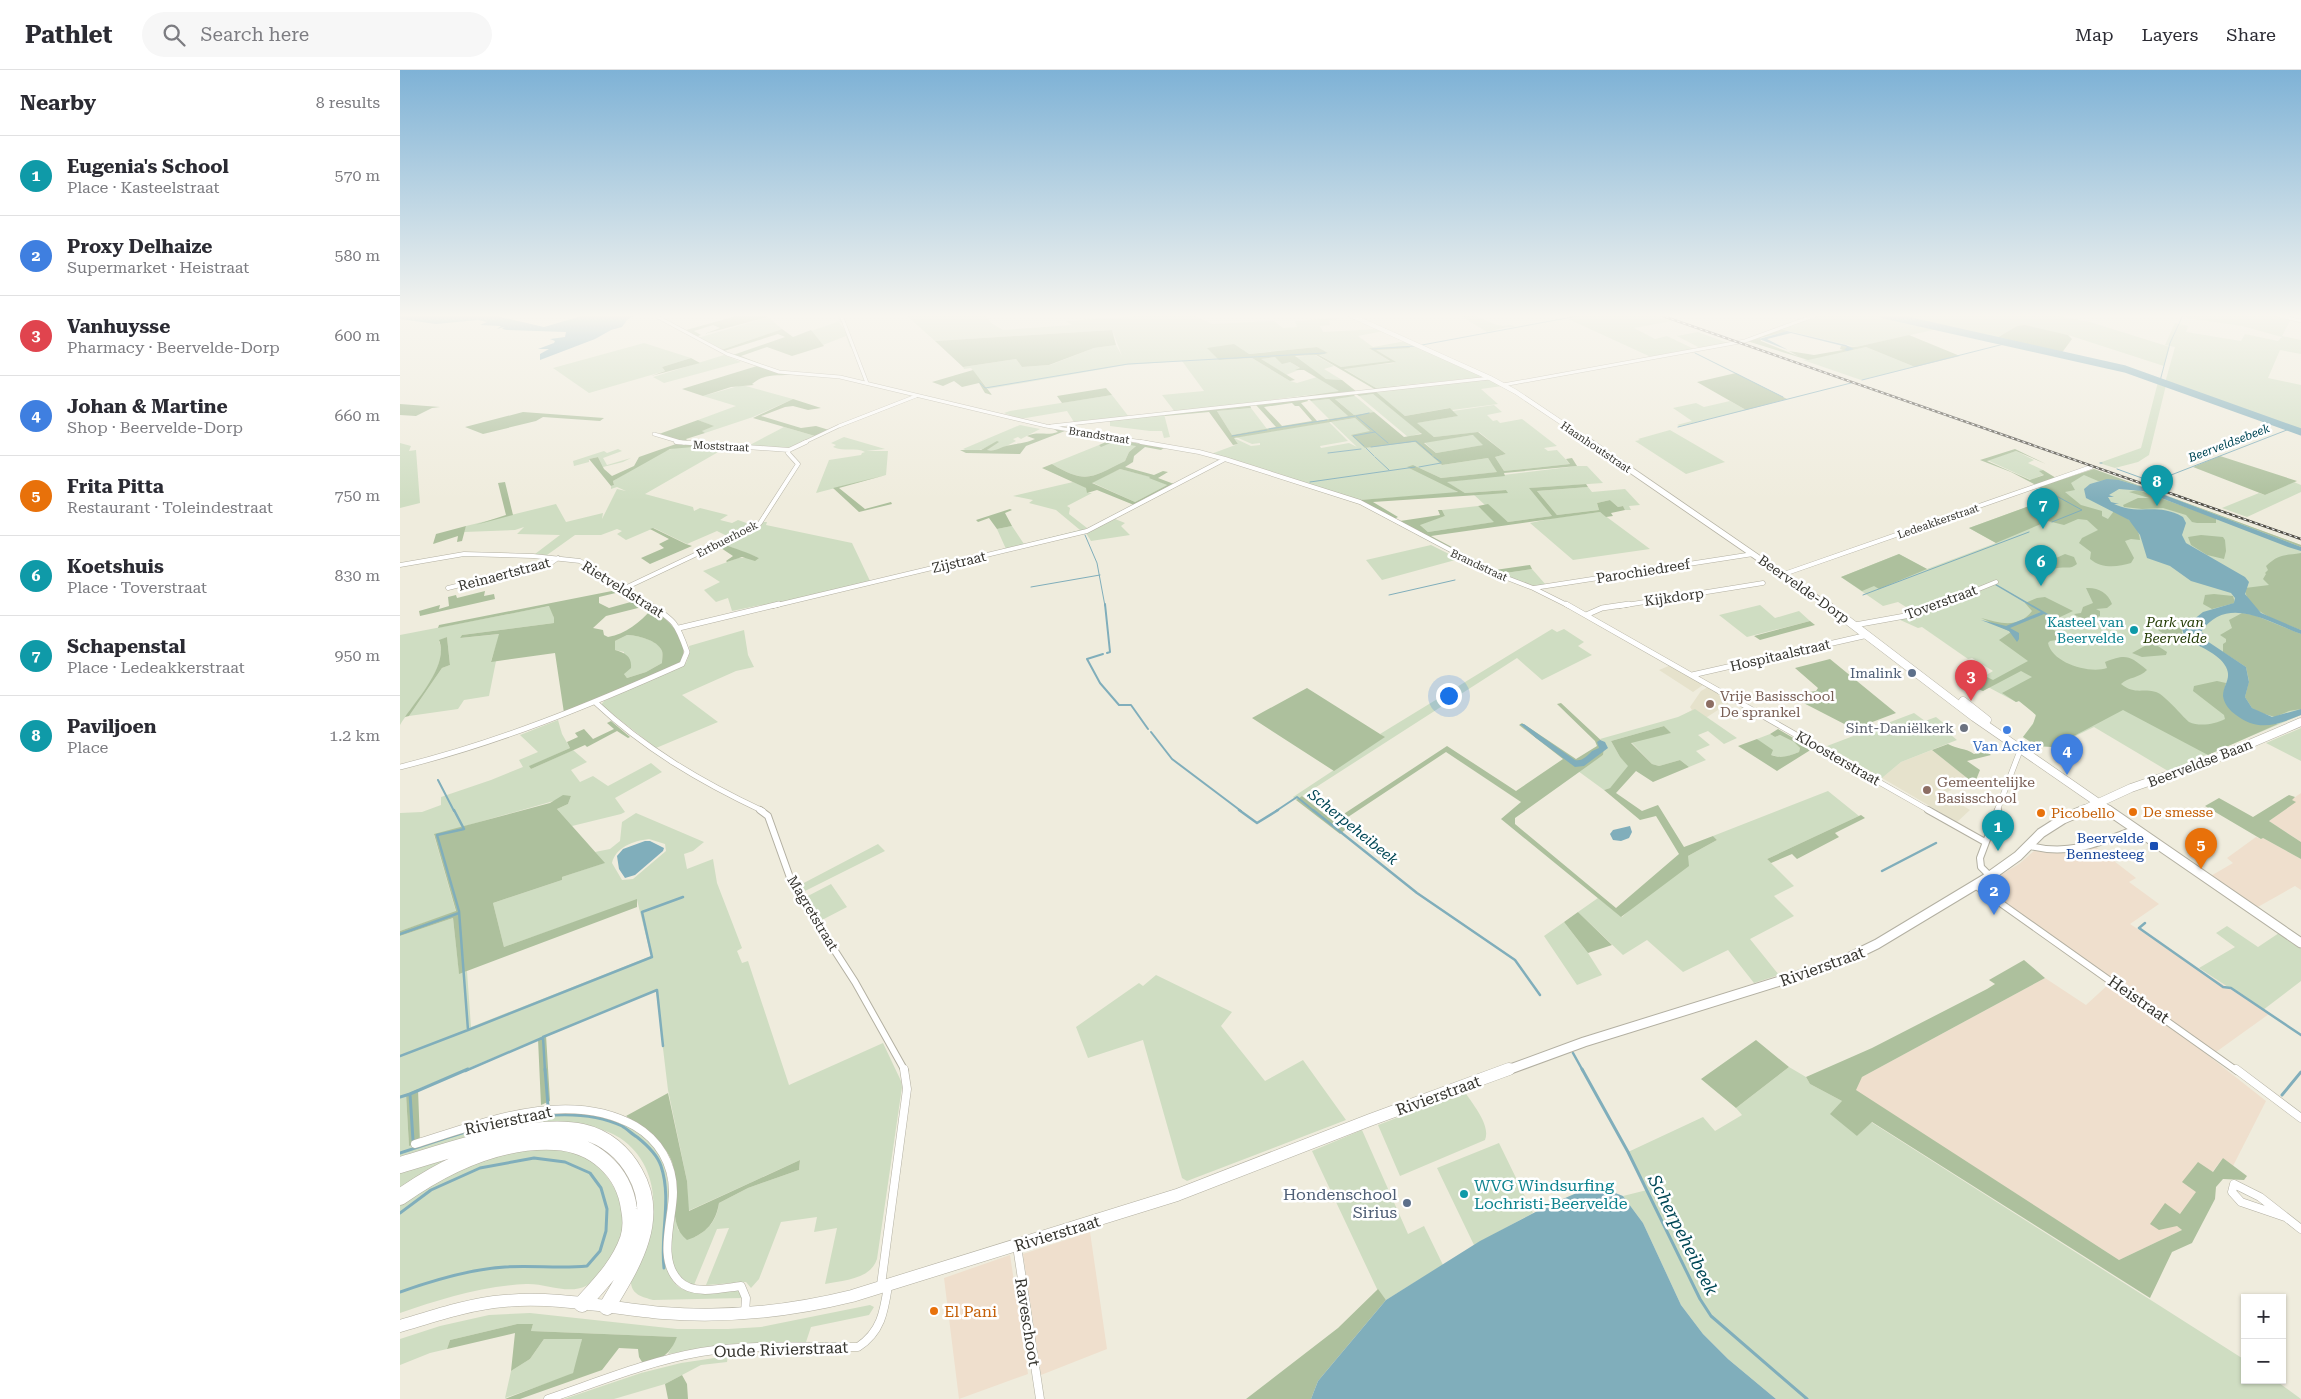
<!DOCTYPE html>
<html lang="en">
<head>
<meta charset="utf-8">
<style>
  body { margin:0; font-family:"Roboto Serif",serif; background:#f7f7f7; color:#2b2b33 }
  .controls { position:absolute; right:15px; bottom:15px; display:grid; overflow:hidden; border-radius:0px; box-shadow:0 1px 4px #0004 }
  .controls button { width:45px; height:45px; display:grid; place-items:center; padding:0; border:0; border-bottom:1px solid #e1e1e2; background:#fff; color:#2b2b33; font:25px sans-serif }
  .you { position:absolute; left:1048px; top:625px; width:18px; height:18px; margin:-12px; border:4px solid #fff; border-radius:50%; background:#1a73e8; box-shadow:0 0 0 8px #1a73e833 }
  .badge { display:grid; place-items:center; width:32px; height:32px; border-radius:50%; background:#0b8043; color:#fff; font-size:16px; font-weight:700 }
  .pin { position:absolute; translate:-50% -41px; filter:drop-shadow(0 1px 2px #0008) }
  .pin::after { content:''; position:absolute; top:26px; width:18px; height:15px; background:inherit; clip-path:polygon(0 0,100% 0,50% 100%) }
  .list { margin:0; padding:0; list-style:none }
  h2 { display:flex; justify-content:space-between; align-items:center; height:65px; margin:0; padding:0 20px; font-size:21px }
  h2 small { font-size:16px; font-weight:400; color:#7c7c81 }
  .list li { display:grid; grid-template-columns:32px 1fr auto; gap:15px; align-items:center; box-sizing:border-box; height:80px; padding:0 20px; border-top:1px solid #e1e1e2 }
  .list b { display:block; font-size:19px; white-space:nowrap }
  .list p { margin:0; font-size:16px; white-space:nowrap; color:#7c7c81 }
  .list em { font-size:16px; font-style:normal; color:#7c7c81 }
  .icon { flex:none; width:28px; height:28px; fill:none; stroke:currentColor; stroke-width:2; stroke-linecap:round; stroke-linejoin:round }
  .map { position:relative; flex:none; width:1901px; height:1329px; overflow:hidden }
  header { display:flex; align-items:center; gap:30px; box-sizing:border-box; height:70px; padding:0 25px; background:#fff; border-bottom:1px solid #e1e1e2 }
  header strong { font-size:24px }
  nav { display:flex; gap:28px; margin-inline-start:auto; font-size:18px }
  .search { width:350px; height:45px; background:#f7f7f7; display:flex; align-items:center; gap:12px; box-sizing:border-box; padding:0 18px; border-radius:28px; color:#7c7c81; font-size:19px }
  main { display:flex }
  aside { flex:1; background:#fff }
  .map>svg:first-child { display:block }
</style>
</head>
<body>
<header>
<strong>Pathlet</strong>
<div class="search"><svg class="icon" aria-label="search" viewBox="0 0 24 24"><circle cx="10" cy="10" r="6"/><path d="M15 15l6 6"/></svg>Search here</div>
<nav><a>Map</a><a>Layers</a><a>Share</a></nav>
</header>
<main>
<aside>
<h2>Nearby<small>8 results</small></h2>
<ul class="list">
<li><span class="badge" style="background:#0f9aa8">1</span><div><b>Eugenia's School</b><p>Place · Kasteelstraat</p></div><em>570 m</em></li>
<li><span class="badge" style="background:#3f7fe0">2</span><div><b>Proxy Delhaize</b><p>Supermarket · Heistraat</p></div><em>580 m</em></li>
<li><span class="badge" style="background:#e0444e">3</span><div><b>Vanhuysse</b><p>Pharmacy · Beervelde-Dorp</p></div><em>600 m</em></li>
<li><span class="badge" style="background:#3f7fe0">4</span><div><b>Johan &amp; Martine</b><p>Shop · Beervelde-Dorp</p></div><em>660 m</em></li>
<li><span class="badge" style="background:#e8710a">5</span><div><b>Frita Pitta</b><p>Restaurant · Toleindestraat</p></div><em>750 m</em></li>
<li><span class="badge" style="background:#0f9aa8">6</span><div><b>Koetshuis</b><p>Place · Toverstraat</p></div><em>830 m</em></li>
<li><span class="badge" style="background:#0f9aa8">7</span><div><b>Schapenstal</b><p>Place · Ledeakkerstraat</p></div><em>950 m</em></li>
<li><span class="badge" style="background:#0f9aa8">8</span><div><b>Paviljoen</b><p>Place</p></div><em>1.2 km</em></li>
</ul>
</aside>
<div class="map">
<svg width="1901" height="1329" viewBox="0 0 1901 1329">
  <rect width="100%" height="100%" fill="#efecdd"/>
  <path fill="#e6e2cc" d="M1271 595 1303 614V615L1293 622 1259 600Z
    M1308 617 1332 631 1304 649 1278 648 1292 640 1290 637 1301 621Z
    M1532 680 1572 712 1560 715 1544 724 1570 740 1557 752 1482 708 1501 692Z"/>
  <path fill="#efdfcd" d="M1901 723V772L1869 751 1895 732 1891 730Z
    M1856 767 1861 769 1863 768 1901 789V820L1895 816 1856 838 1809 807 1833 793 1827 788Z
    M1696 777 1736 808 1729 812 1759 834 1730 854 1869 944 1816 982 1602 830 1584 815 1619 794 1634 781 1649 782Z
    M1645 908 1686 935 1710 913 1762 949 1866 1031 1833 1096 1823 1088 1780 1144 1765 1134 1777 1156 1782 1160 1719 1190 1455 1020 1462 1007Z
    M690 1162 707 1279 641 1305 623 1184Z
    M610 1185 628 1304 559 1329 544 1208Z"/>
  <path fill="#cfddc2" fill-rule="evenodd" d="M437 245H440L443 252H439L449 266 453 277H450L446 266 423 275 411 261 440 251Z
    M532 245H586L591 253 603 260 672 255 666 251 753 245H794L812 254 874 251 883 258 897 257 895 251 937 248 938 249 929 250 930 255 920 256 923 262 979 259 984 261 958 266 973 277 1006 271 1084 307 976 318 943 298 995 293 970 278 991 292 941 297 918 284 926 283 917 277 848 284 819 290 852 288 890 311 897 313 917 307 940 321 775 342 762 325 804 321 782 291 726 295 588 319 571 298 564 299 563 297 616 289 622 297 650 295 694 278 716 275 722 286 712 260 535 271 507 246Z
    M1059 245C1077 242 1087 254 1103 256 1109 256 1110 254 1115 257H1107L1087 262Z
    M1183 245H1253L1272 251 1234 258 1255 269 1267 266 1294 279 1251 287 1166 248Z
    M1418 245H1481L1542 258 1456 277 1380 259Z
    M1486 245H1655L1690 252 1770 277 1764 296 1668 265 1617 256 1595 269Z
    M1782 245H1873L1891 249 1882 266 1901 270V284L1880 280 1868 308 1901 315V360L1765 313 1775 277 1765 275 1775 253 1788 256 1786 262 1841 271 1845 264 1878 271 1882 267 1842 256 1780 247Z
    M368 247 382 259 321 280 298 268Z
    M1298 262 1328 273 1300 278 1277 266Z
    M244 273 291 288 262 297 265 301 189 323 153 298Z
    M1466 277 1515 297 1461 310 1403 290Z
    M324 285 341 292 264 313 253 307Z
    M915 285 934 296 924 299 942 310 926 309 894 287Z
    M875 287 890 292 901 299 886 305 860 289Z
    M1089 309 1102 316 1081 319 1098 334 1052 340 1049 338 1005 346 975 322Z
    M1758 312 1766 315 1749 385 1738 392 1715 398 1699 393 1741 378Z
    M342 315 393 329 353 347 305 363 301 361 313 356 298 350 336 336 303 326Z
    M973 324 1022 363 1008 367 959 326Z
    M712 325 729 347 674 352 667 341 620 349 604 343 610 341Z
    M955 326 974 342 954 345 934 328Z
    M929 329 948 346 929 349 911 331Z
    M1330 331 1346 340 1280 356 1277 355 1292 351 1273 338 1296 333 1304 337Z
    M1094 335 1102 342 1087 345 1093 351 1097 350 1100 353 1122 349 1157 376 1144 378 1148 381 1157 380 1170 394 1104 401 1095 387 1106 384 1079 362 1034 367 1016 353 1057 346 1053 341Z
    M851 338 867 359 832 365 817 341Z
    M764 344 770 367 764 368 762 361H750L710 356V351Z
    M955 348 971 361 965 378 1015 372 1042 395 1088 388 1098 402 1041 408 1013 395 1059 423 960 430 811 384 838 374 834 368 851 376 860 375V373L852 374 836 367 929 352 948 371 920 376 921 378 949 373 957 377 931 352Z
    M620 355 640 359 621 369 618 367 613 369 616 371 597 381 587 380 597 372C586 377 576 385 563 379Z
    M384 357 415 366 389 378 348 376Z
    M1270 360 1325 392 1286 404 1235 371 1240 370 1238 369Z
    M1074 365 1084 375 1036 383 1024 372Z
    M444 367 485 379 466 381H488L486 405 416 423 429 390 461 385 462 383 465 382C456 377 444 382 433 377L436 375 431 373Z
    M713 372 737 375 729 382 725 391C692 407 687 415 652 394L699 375 701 376Z
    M0 373 11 376 9 381 16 380 20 433 0 438Z
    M280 376 327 377 245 424 293 437 294 441 300 438 328 445 320 450 332 453 338 450 355 456 329 467 317 461 287 474 254 458 226 470 217 464 222 461 217 459 201 465H175L147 485 135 484 160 465 117 464 124 457 115 460 64 462 66 456 156 434 166 452 203 443 202 449 217 419 226 421 217 417 211 419V416L214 415 213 411 262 382Z
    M218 379 222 381 203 388 207 395 231 388 223 392 203 397 198 387 189 389V392L174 396 173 391 204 381 207 383Z
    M1616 381 1634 390 1628 393 1643 400 1640 401 1645 404 1631 410 1587 390Z
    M1177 396H1187L1203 413 1130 418 1152 446 1108 452 1088 435H1085L1073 424 1107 423 1106 420 1065 423 1046 412Z
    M720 399 751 407 767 415 735 432 691 412Z
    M1694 399 1901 475V645L1768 701 1694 657 1653 677 1637 676 1623 667 1637 648 1633 641 1619 631 1616 632 1588 617 1583 621 1576 618 1580 615 1575 612 1593 601 1572 588 1568 589 1522 557 1518 558 1498 549 1519 545 1498 532 1483 536 1441 507 1499 484 1527 499 1596 473 1569 458 1654 427 1639 417Z
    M673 412 687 418V423H692L667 436 670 438 669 444 687 458 681 462 606 479 597 459 612 456 624 474 680 460 656 440 629 433 633 430 613 426Z
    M1894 412 1901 415V422L1847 447 1822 438 1859 423 1865 425Z
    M1188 417 1192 422 1225 419 1240 435 1229 436 1231 440H1225L1223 436 1218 437 1210 430 1197 433 1199 440 1157 445 1137 421Z
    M1078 436 1095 452 1028 462 1019 454 1045 446 1042 440Z
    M1200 442 1250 479 1173 490 1130 453 1154 448Z
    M715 449 725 453 721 456 730 465 691 471 686 463Z
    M363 452H367L366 455 452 473 470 511 361 537V535L332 541 328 528 316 532 304 520 320 512 303 501 338 488H359L323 474 360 456Z
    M1031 475 1059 489 982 510 966 490Z
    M1132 499 1146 515 1134 516 1098 504Z
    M1360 535 1375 548 1399 541 1410 551 1347 567 1319 545Z
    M150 536 154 548V553L62 565 61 568 100 564 91 591H96L89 626 64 630 58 639 9 646 42 598 50 595 47 567 39 571C50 596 13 634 0 655V565Z
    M1152 559 1157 562 1164 559 1184 572 1178 576 1192 585 1142 610 1117 588 896 730 893 727 984 667 980 664Z
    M344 560 348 585 354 597 336 601 282 625 318 652 256 678 201 635 204 631 286 593 290 582 289 576Z
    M227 565C236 565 259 570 262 581 263 584 262 590 262 593L246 602 227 608 224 604V582L215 580V571Z
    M1295 639 1337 668 1324 674 1308 661 1298 665 1310 675 1296 681 1306 690 1289 697 1280 690 1259 696 1252 694 1231 672 1270 663 1264 656 1211 671 1220 687 1229 696 1210 718 1204 720 1178 701 1203 685 1205 674 1200 669 1278 647Z
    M1514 643 1525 651 1536 647 1551 659 1549 660 1553 664 1551 665 1557 670 1501 692 1482 708 1427 676Z
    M158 650 162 664 170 678 130 696 131 699 173 680 187 692 171 700 180 712 193 706 208 716 251 693 262 702 215 728 225 742 221 744 172 756 157 739 168 734 171 726 34 765 56 842 0 861V743L22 742 41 735V727L91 710 123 697 119 690 138 682 120 665Z
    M1901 658V691L1866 673Z
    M1370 664 1375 667 1380 665 1394 672 1400 678 1399 682 1383 688 1371 685 1370 682 1357 669Z
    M1428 721 1459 746 1367 789 1394 816 1374 826 1394 846 1350 869 1379 905 1354 913 1328 880 1283 902 1247 870 1223 885 1178 842 1198 828 1222 847 1288 786 1317 770 1313 766Z
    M236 743 304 772 293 781 284 784 287 799 313 789 317 813 342 878 337 881 342 893 348 891 389 1015 483 973 501 1011 502 1017 477 1189C470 1210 443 1210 425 1214L437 1158 414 1162 417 1147 381 1152 359 1209 351 1218 346 1212 306 1215 329 1158 317 1159 294 1215C264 1206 269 1170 275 1147L278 1160 295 1167C309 1159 317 1150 319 1133L348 1118 399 1100 400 1090 288 1141 287 1111 268 1020 256 920 6 1024 9 1076 90 1053 146 1042 186 1041 216 1047 252 1071 265 1095 270 1126 269 1203C281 1236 315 1214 339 1220L342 1222V1228L253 1230C243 1227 232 1225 231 1213 229 1198 244 1181 248 1167 260 1132 253 1090 220 1068 211 1062 199 1059 188 1055L0 1088V866L53 848 59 903 67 901 71 957 251 886 237 830 104 877 93 833 162 810V807L204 793 195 782 210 779 220 771 222 752ZM249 769 265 774 266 781 233 809 222 810 212 793C216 777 233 771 249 769Z
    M478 774 485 781 403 822 400 815Z
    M431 814 447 837 422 850 406 827Z
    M1164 852 1188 883 1202 905 1177 915 1144 866Z
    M1827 856 1858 877 1879 863 1901 879V911L1863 940 1799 898 1835 877 1816 863Z
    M756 905 832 942 821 956 865 1011 903 990 946 1050 787 1111 782 1108 743 970 688 988 676 957 739 913 743 916Z
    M1389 997 1406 1007 1410 1014 1442 1031 1457 1066 1471 1052 1845 1290V1310H1875L1901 1329H1376L1328 1289 1303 1264 1281 1235 1243 1153 1223 1126 1247 1120 1228 1082 1303 1047 1315 1061 1342 1045 1336 1038Z
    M1065 1022C1073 1035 1091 1055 1085 1070L1000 1106 978 1055Z
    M962 1060 1008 1164 1024 1156 1043 1195 986 1230 977 1219 912 1081Z
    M1099 1073 1133 1143 1074 1175 1037 1098Z
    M137 1078C155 1080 174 1080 189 1089 206 1100 226 1132 225 1153 224 1170 214 1185 204 1197 198 1204 194 1212 186 1216 168 1225 145 1213 126 1214 83 1216 40 1229 0 1243V1133L51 1103 95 1087Z
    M60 1082 0 1122V1100Z
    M470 1235 474 1237 469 1245 411 1257 406 1272 341 1273 268 1284 277 1267 131 1261 133 1254H117L50 1270 47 1279 30 1283 0 1295V1269L40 1256 89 1245 130 1243 277 1259H328L361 1257Z
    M144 1269H182L178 1290 173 1303 168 1306 105 1328 111 1301 130 1289Z
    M328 1286 327 1292 301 1295 265 1314 214 1329H164L241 1303 281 1293Z"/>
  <path fill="#adc09d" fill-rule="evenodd" d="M257 245 286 260 340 245H366L368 247 304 264 320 258 313 255 294 261 301 265 295 267Z
    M1625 255 1668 265 1672 269 1661 284 1595 269 1617 256Z
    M382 259 393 267 411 260 424 276 392 286 367 277 341 286 361 294 333 285 385 267 378 264 324 281 321 280Z
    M1380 259 1388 261 1360 268 1361 271 1398 286 1389 281 1414 285 1443 280 1440 279 1441 276 1456 277 1509 265 1560 286 1515 297 1466 277 1408 290 1347 271Z
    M712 260 716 275 694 278 649 295 622 297 616 289 563 297 535 271Z
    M834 274 849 284 917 277 928 283 919 285 941 297 990 291 969 278 1009 276 1010 278 976 280 996 292 944 299 976 318 1083 308 976 320 916 285 895 286 926 309 942 310 957 322 843 335 939 321 904 300H895L900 298 890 292 882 294 875 287 861 289 895 310 890 311 852 288 819 290 807 278Z
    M291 288 300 293 251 306 265 301 262 297Z
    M357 296 376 302 394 304C378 307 366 302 352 314L354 315 331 317 303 326 282 319Z
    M573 300 592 325 585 323 579 313 562 317 554 311 543 316 532 312Z
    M1336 303 1387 329 1346 340 1297 312Z
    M706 318 712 325 662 333 657 326Z
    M975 321 1005 346 1050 338 1058 346 1017 353 1034 367 1078 362 1106 384 1095 387 1104 401 1170 394 1166 389 1172 388 1177 396 1104 403 1105 406 1047 412 1065 423 1106 420 1108 423 973 432 998 447 994 449 960 430 1058 422 1007 397 1013 395 1041 408 1097 402 1088 388 1042 395 1015 372 965 378 951 365 970 361 955 348 834 368 838 374 833 375 809 342 765 346 764 344 850 335 851 338 817 341 832 365 876 357 856 335 907 329 908 331 901 333 917 351 948 346 929 329 911 331 909 329 953 324 955 326 935 329 954 345 974 342 1004 367 1022 364 973 324 959 326 956 324ZM892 333 895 336H899L912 351 882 356 864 337ZM1073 365 1083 375 1036 383 1024 373Z
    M393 329 421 338 408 340 393 336 385 337 361 346 401 358 416 356 429 360 415 366 353 348Z
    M0 334 40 337 32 338 16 346 0 345Z
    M123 342 204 348 200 351 143 347 136 351 83 364 65 357Z
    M298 350 314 356 302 361 305 363 286 369 288 371 280 373 259 364Z
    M654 359 665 361 626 376 620 384 566 383 560 380H581L597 371 599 372 587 380C597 382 601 376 611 375 620 373 626 373 635 369L627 366C637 361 647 366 658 362Z
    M713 369 764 378 761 380 745 377 734 386 733 392 725 397 754 405 763 401 768 402 758 408 774 414 734 435 697 420 687 423 686 418 642 398 652 394C687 415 692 407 725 391L729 382 736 376 713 372 701 377 699 375ZM720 399 750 407 749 408 767 415 735 432 692 413Z
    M276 374 305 376 270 379 213 411 214 415 211 416 189 389 198 387 204 399 212 406 234 396 239 387Z
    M1615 379 1646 394 1616 381 1587 391 1630 410 1644 405 1639 401 1643 400 1656 408 1636 415 1611 402 1580 390Z
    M1820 386 1897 411 1865 425 1793 397Z
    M1694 399 1901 475V477L1746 418 1719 410 1698 411 1684 405 1671 413 1675 420 1665 422 1681 435 1702 441V446L1708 449 1714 441C1727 447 1739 455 1740 470L1731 469 1725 471 1734 488 1731 493C1718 497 1702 499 1690 489L1691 482 1679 473 1682 468 1698 460 1687 450 1678 449 1664 455 1648 451 1596 473 1569 458 1654 427 1639 417Z
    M486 405 439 418 465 439 491 432 492 434 459 442 433 418Z
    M105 412 113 445 75 455 106 445 98 413Z
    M1186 414 1188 417 1137 421 1157 445 1199 440 1197 433 1210 430 1218 437 1223 436 1225 440 1211 443 1213 446 1206 447 1200 442 1031 466 1095 500 1130 495 1132 499 1098 504 1000 451 1040 445 1038 440H1042L1045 446 1020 455 1028 462 1094 452 1078 436 1088 434 1108 452 1152 446 1129 418Z
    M1738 420 1816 448V453H1797L1792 452 1786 445 1763 438 1742 439 1724 437 1723 435 1738 428H1749L1729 422Z
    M610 439 612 440 605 443 612 456 597 459 589 448 578 452 576 450Z
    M66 456 62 471 57 472 58 466 33 474 36 464Z
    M253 458 286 474 292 476 250 494 241 488 264 478 259 474 269 469 250 459Z
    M1801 465 1823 467 1825 470 1826 481 1824 489 1807 485 1791 475 1788 467Z
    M323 474C336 479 347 482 359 488L355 491 342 487 327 492 326 491 333 486 318 476Z
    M1901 483V560C1882 552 1850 544 1845 521V518L1869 515 1863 509 1866 504 1865 503 1868 500 1866 496C1880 483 1884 486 1901 483Z
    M1499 484 1527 499 1479 519 1474 516 1462 521 1441 507Z
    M1665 484 1674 487 1677 494C1670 500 1665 496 1657 498 1650 500 1648 505 1642 507L1629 500Z
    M1686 518C1697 517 1708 522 1712 534L1707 538 1696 539 1700 541V546C1692 550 1681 550 1674 544L1681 543 1683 537 1693 533Z
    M222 519 224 521 199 527V533L209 538 238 530 246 536 206 546 193 558 203 560 204 565 208 567C226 564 240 552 252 539 269 549 295 575 278 595L164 643 155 583 91 592 99 564 60 568 62 565 154 553V548L149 536 38 558 39 555ZM227 565C236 565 258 570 262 581 263 584 262 590 262 593L246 602 227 608 224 604 231 598C232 586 225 583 215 580V571Z
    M85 521 84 526 94 524 95 529 20 546 19 541 40 535 39 539 49 536 48 527 56 525 57 528Z
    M1814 524 1833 526 1835 533 1812 539 1803 534 1805 525Z
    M1645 527 1673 541 1645 554 1664 567 1663 569 1650 571 1648 573C1652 593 1689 604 1707 598L1705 592C1726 584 1729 585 1747 600 1740 608 1728 607 1721 614 1735 625 1741 618 1756 622 1765 625 1781 645 1789 652 1800 657 1815 654 1825 649L1824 645 1793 621 1794 616 1817 611 1826 613 1824 621 1877 654 1880 653 1808 685 1723 640 1653 677 1637 676 1623 667 1633 654 1636 645 1619 631 1616 632 1602 623 1632 607 1621 601 1583 621 1576 618 1580 615 1575 612 1585 606 1593 610 1628 591 1599 570 1611 562 1581 548C1600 553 1618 559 1632 541L1625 533 1637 528Z
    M1842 543 1854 545 1901 564V639L1889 641 1875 647 1861 643 1852 638 1845 627 1849 611 1846 597 1823 582V574L1826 572V569L1820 565 1832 558 1829 550Z
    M1410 551 1415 555 1360 570 1354 566Z
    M1759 555H1769L1782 559V563L1791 574C1778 576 1769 567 1758 560Z
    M47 567 50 595 42 598 9 646 5 647C18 628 49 594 39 570Z
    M1752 572 1767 582 1766 585 1742 587 1732 583Z
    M1430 589 1496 643 1454 659 1388 625 1416 621 1418 618 1395 598Z
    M907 618 980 664 985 667 934 701 852 648Z
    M1161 633 1205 674 1203 685 1115 748V754L1216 838 1279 784 1256 746 1240 750 1204 720 1210 718 1228 696 1220 687 1211 671 1264 656 1271 663 1231 673 1252 694 1259 696 1280 690 1289 697 1253 712 1236 701 1216 723 1242 741 1258 735 1284 777 1313 766 1317 770 1288 786 1289 796 1221 847 1101 749 1121 732 1046 682 939 753 946 759 940 764 896 730 902 726 933 751 1047 676 1116 721 1163 689 1119 655 1122 653 1176 689 1197 676 1195 671 1157 634Z
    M211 651 230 667 228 668 217 661 187 677 185 675 131 699 129 696 170 678 167 672 178 667 175 663 184 659 193 669 214 659 207 653Z
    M1378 659 1412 679 1377 701 1338 676 1357 669 1373 680 1371 685C1382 689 1388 686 1399 682L1400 678 1394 672 1380 665 1375 667 1370 664Z
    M1548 674C1556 679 1566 678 1574 684L1586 681 1591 685 1567 691 1580 700 1576 710 1572 712 1532 680Z
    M163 725 171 726 168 734 157 739 205 793 162 807V810L93 833 104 877 237 829V837L59 904 53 848 0 866V861L56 841 34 764 150 733Z
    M1889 725 1895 727 1892 730 1896 732 1869 751 1901 772V789L1863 768 1861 769 1805 736 1819 728 1853 747Z
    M1461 745 1465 748 1435 763 1439 767 1397 789 1392 784 1371 793 1367 789Z
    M1178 842 1212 875 1188 883 1164 852Z
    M1624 890 1645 908 1462 1007 1456 1020 1719 1190 1782 1160 1777 1156 1759 1160 1750 1154 1765 1133 1780 1144 1796 1122 1782 1112 1798 1092 1813 1102 1823 1088 1847 1106 1844 1110 1823 1109 1816 1117 1815 1129 1792 1173 1772 1182 1750 1228 1472 1052 1457 1066 1430 1044 1442 1031 1410 1014 1406 1007 1472 978 1587 919 1595 914 1589 910Z
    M146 965 150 1031 141 1035 138 969Z
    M1356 970 1389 997 1336 1038 1301 1009Z
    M18 1019 20 1073 9 1076 6 1024Z
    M268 1023 287 1111 289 1141 400 1090 399 1100 348 1118 319 1133C316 1152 306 1164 287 1170 265 1152 280 1117 272 1092 265 1072 243 1058 226 1046Z
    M978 1219 986 1230 918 1311 911 1329H846L938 1258Z
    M117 1254H133L131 1261 277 1267C271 1283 260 1293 242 1292L239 1287 238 1279 219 1278 202 1300 120 1329H105L173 1303 182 1269H144L130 1289 111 1301 115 1263 47 1279 50 1270Z
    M282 1305 287 1314 288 1329H268L265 1314Z"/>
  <path fill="#80aebb" d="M0 245H92L144 257 185 245H235L227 250 222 257 211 260 195 269 140 290V284L149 279H138L154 273 155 271 150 269 165 267 166 262 107 260 102 259 104 257 97 259 101 256 80 255 87 252 78 250 36 254 0 249Z
    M1387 261 1446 275 1454 279 1447 281 1444 280 1447 277 1391 263 1367 269 1388 280 1359 269Z
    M1707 409 1719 410 1746 418 1901 477V481L1888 477 1743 421 1719 419 1709 425 1714 427H1708L1711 432 1719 434H1714C1739 446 1756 432 1783 447L1786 453 1782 465 1786 473 1845 507 1849 512 1845 524 1861 543 1901 560V564C1868 552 1827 524 1801 562L1808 566 1807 571 1846 597 1849 612 1845 627 1852 638 1872 647 1901 639V645C1877 655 1858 662 1836 645 1830 641 1824 634 1823 626 1823 614 1832 609 1826 597 1819 583 1797 576 1785 568L1782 559 1803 542 1834 533 1835 528 1831 523 1791 511 1770 496 1747 488 1740 465 1729 450 1686 428 1684 419 1690 414Z
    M1596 514 1655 548 1644 544 1610 558 1619 563V569L1617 572 1609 561 1581 550 1606 556 1641 542 1595 515Z
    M1120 654H1124L1175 690C1182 692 1188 685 1192 681L1199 678 1197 672 1200 670 1205 672 1208 678 1184 696 1175 697 1136 668Z
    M1230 756 1232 762 1229 768 1221 771 1213 770 1210 764 1213 760Z
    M245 771H250L264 778 263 781 235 805 225 808 219 799 217 786 223 779Z
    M1195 1115 1223 1126 1243 1153 1281 1235 1303 1264 1328 1289 1376 1329H911L918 1311 986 1230 1080 1171 1149 1135Z"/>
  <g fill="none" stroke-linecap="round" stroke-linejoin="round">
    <path stroke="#80aebb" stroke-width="1" d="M1022 275 1183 245
      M972 279 1015 276
      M1295 283 1383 327
      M1462 310 1608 273
      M1760 311 1770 273 1783 245
      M580 313 585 318 728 294 925 283
      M969 343 956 346 988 373
      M930 350 955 346
      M1278 357 1451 313
      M869 359 927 350
      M832 366 867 360
      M964 376 953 366 975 362
      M971 377 1016 371 1032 385
      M966 378 974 386
      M928 383 961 379
      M975 387 989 400
      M1034 387 1041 392
      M1700 393H1702
      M1019 397 1041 393
      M1717 399 1753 412 1892 358
      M910 412 1015 397
      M1640 417 1682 440 1652 452
      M685 465 697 493 705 536
      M631 517 700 505
      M989 525 1055 510
      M1463 525 1629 462"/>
    <path stroke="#80aebb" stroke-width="2" d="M705 534 710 582 707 583
      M703 584 687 589 700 613 719 635H731L748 659
      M751 662 772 689 841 741
      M38 710 54 741
      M876 741 897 727 914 741"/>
    <path stroke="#80aebb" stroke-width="2.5" d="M54 740 64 759 37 765 59 841 68 960 252 887 242 842 283 827
      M839 740 857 753 878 740
      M913 740 1017 823 1115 890 1140 925
      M1482 801 1536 773
      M1745 853 1739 858 1823 917 1831 918 1901 965
      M0 864 59 843
      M1173 983 1183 1001
      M0 986 68 960
      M65 1001 142 968
      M145 1001 143 967 257 920 263 976"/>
    <path stroke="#80aebb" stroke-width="3" d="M145 999 148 1036
      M1182 999 1228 1082 1300 1229 1311 1246 1407 1329
      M1882 1025 1901 1002
      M0 1027 10 1024
      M13 1070 10 1024 68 999
      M0 1083C63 1063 158 1026 222 1056 227 1059 232 1064 237 1067 247 1075 257 1084 261 1096 272 1129 260 1164 264 1198
      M0 1143 31 1120 80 1098 134 1088 165 1092 190 1103 201 1118 207 1139 206 1161 200 1181 187 1196C160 1199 133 1195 105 1197 70 1199 34 1210 0 1222"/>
    <path stroke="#80aebb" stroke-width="7" d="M1484 245 1725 299 1901 362"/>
    <g stroke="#b3b0a2" stroke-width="4">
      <path id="street-far4" d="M254 245 327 284 379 302 440 307 646 356 748 373
        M441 245 467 313
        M1877 245 1901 251
        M1103 315 1345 271 1416 245
        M651 356 1090 308
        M254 364 284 373
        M403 373 439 356 516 326"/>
    </g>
    <g stroke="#b3b0a2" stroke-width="5">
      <path id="street-far3" d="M276 372 389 380
        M741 372 799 382 825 389 960 432 1094 503 1133 518 1169 536
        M0 495 64 484 133 486 180 491 251 536
        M1384 504 1691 397
        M48 518 151 493 158 488
        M225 518 356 456 360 453 398 394 388 383 389 380 406 372
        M1134 518 1353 484
        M373 536 687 461 825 389
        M1220 536 1363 513
        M1537 536 1596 512"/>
    </g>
    <g stroke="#b3b0a2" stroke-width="6">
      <path id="street-far2" d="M1166 534 1530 741
        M1186 545 1202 538 1229 534
        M1455 555 1516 544 1540 534
        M279 558 379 534
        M1292 605 1468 565
        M195 632C245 679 301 712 363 741
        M0 697C98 673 190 635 282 594L287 582C277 553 275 551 249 534
        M1597 741 1621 678"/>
    </g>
    <g stroke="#b3b0a2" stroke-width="8">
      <path id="street-far1" d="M360 740 368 746 393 816 455 912 505 1001
        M1528 740 1585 772
        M1630 776C1665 785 1695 775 1728 762
        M1590 806 1581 797 1580 788 1598 740
        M1575 815 1837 1001"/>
    </g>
    <g stroke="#b3b0a2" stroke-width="9">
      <path id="street" d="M1836 999 1901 1048
        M15 1074C83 1053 168 1018 235 1056 259 1070 273 1094 273 1122 273 1149 257 1189 279 1211 293 1226 323 1218 341 1216L346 1228 345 1243
        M1885 1147 1841 1132 1832 1122 1834 1114 1860 1127 1901 1159
        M617 1176 640 1329
        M481 1215 507 1019 504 999
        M148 1329C198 1312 249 1291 301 1282 353 1274 406 1277 458 1277 481 1262 484 1242 488 1216"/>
    </g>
    <g stroke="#b3b0a2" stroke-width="5">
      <path id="secondary-far4" d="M950 245 1090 308 1116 322 1192 373"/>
    </g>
    <g stroke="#b3b0a2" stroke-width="7">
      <path id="secondary-far3" d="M1190 372 1428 536"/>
    </g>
    <g stroke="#b3b0a2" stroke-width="9">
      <path id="secondary-far2" d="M1426 534 1574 647 1710 741
        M1563 631 1587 650
        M1681 741 1731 718 1812 690 1901 652"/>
    </g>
    <g stroke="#b3b0a2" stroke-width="11">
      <path id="secondary-far1" d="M1708 740 1901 873
        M1105 1001 1184 972 1438 893 1477 874 1590 806 1618 786 1641 763 1663 749 1684 740"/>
    </g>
    <g stroke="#b3b0a2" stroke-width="13">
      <path id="secondary" d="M0 1256C34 1246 68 1234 104 1231 157 1226 210 1238 263 1243 326 1248 391 1241 452 1226L777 1125 970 1050 1109 999"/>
    </g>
    <g stroke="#b3b0a2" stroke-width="17">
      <path id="highway" d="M0 1095C52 1080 130 1051 183 1062 206 1067 224 1083 235 1103 262 1150 231 1197 207 1237
        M0 1127C44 1096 99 1069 155 1072 194 1074 224 1101 229 1139 231 1149 231 1160 228 1169 219 1195 200 1214 182 1234"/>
    </g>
    <use href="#street-far4" stroke="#fff" stroke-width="3"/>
    <use href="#street-far3" stroke="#fff" stroke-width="4"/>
    <use href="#street-far2" stroke="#fff" stroke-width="5"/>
    <use href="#street-far1" stroke="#fff" stroke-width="6"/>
    <use href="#street" stroke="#fff" stroke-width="8"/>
    <use href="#secondary-far4" stroke="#fff" stroke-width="4.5"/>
    <use href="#secondary-far3" stroke="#fff" stroke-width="5.5"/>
    <use href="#secondary-far2" stroke="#fff" stroke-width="8"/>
    <use href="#secondary-far1" stroke="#fff" stroke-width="9"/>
    <use href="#secondary" stroke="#fff" stroke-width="12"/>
    <use href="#highway" stroke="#fff" stroke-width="16"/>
    <g stroke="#4e4c45" stroke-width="2.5">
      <path id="rail" d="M1260 245 1901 469"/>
    </g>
    <use href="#rail" stroke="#fff" stroke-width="1" stroke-dasharray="3" stroke-linecap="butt"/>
  </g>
  <linearGradient id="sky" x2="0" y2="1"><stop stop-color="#7eb2d6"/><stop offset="0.57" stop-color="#f8f6f0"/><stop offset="1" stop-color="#f8f6f0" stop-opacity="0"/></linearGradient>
  <rect width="1901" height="431" fill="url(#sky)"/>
  <g fill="#0f9aa8" stroke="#fff" stroke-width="2">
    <circle cx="1734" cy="560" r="5"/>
    <circle cx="1064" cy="1124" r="5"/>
  </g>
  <g fill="#5c6f8a" stroke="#fff" stroke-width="2">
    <circle cx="1512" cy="603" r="5"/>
    <circle cx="1007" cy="1133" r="5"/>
  </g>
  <g fill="#8d6e63" stroke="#fff" stroke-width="2">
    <circle cx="1310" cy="634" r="5"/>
    <circle cx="1527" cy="720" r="5"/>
  </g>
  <circle fill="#6b7280" stroke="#fff" stroke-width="2" cx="1564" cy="658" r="5"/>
  <circle fill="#3f7fe0" stroke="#fff" stroke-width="2" cx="1607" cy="660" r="5"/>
  <g fill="#e8710a" stroke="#fff" stroke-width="2">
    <circle cx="1733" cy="742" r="5"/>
    <circle cx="1641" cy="743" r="5"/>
    <circle cx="534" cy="1241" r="5"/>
  </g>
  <rect fill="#1a4fb4" stroke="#fff" stroke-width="2" x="1749" y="771" width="10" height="10" rx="2.5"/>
  <g text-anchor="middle" stroke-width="5" stroke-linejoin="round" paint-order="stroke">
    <g font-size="11" fill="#36352f" stroke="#fff">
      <text transform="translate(699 365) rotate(9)" y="4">Brandstraat</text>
      <text transform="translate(321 376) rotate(3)" y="4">Moststraat</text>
      <text transform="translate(1196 377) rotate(34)" y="4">Haanhoutstraat</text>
      <text transform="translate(1538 451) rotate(-19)" y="4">Ledeakkerstraat</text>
      <text transform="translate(327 469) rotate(-27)" y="4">Ertbuerhoek</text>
      <text transform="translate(1079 495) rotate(25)" y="4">Brandstraat</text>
    </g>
    <g font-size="12" font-style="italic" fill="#004756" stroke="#fff">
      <text transform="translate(1829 373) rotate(-21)" y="4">Beerveldsebeek</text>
    </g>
    <g font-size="14" fill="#36352f" stroke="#fff">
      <text transform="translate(559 492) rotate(-13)" y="5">Zijstraat</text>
      <text transform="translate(1243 501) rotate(-9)" y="5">Parochiedreef</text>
      <text transform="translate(104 504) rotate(-15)" y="5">Reinaertstraat</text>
      <text transform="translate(223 519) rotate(32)" y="5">Rietveldstraat</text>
      <text transform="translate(1404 519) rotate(35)" y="5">Beervelde-Dorp</text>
      <text transform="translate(1274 527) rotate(-8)" y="5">Kijkdorp</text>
      <text transform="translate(1541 532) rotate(-20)" y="5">Toverstraat</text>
      <text transform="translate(1380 585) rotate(-13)" y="5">Hospitaalstraat</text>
      <text transform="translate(1438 688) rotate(30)" y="5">Kloosterstraat</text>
      <text transform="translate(1800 693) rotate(-21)" y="5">Beerveldse Baan</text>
      <text transform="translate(413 843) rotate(59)" y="5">Magretstraat</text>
    </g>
    <g font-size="14" fill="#0d838f" stroke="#fff" text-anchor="end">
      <text x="1724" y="557">Kasteel van<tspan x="1724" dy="16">Beervelde</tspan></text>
    </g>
    <g font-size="14" font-style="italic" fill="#243c05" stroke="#fff">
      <text x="1775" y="557">Park van<tspan x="1775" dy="16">Beervelde</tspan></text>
    </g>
    <g font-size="14" fill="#4e5e75" stroke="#fff" text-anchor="end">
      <text x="1502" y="608">Imalink</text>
    </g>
    <g font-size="14" fill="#785e54" stroke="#fff" text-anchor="start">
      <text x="1320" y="631">Vrije Basisschool<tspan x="1320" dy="16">De sprankel</tspan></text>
      <text x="1537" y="717">Gemeentelijke<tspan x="1537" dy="16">Basisschool</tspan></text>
    </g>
    <g font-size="14" fill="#5b616d" stroke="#fff" text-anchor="end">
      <text x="1554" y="663">Sint-Daniëlkerk</text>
    </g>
    <g font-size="14" fill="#366cbe" stroke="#fff">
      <text x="1607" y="681">Van Acker</text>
    </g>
    <g font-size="14" fill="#c56008" stroke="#fff" text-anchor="start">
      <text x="1743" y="747">De smesse</text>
      <text x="1651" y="748">Picobello</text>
    </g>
    <g font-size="14" fill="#164399" stroke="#fff" text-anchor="end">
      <text x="1744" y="773">Beervelde<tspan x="1744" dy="16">Bennesteeg</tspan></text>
    </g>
    <g font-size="15" font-style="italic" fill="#004756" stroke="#fff">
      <text transform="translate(953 757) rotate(39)" y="5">Scherpeheibeek</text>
    </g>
    <g font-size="16" fill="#36352f" stroke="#fff">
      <text transform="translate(1422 896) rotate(-20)" y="6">Rivierstraat</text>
      <text transform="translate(1739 929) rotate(35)" y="6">Heistraat</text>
      <text transform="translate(1038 1025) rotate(-20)" y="6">Rivierstraat</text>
      <text transform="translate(108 1050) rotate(-12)" y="6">Rivierstraat</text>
      <text transform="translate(657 1163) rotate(-17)" y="6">Rivierstraat</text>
      <text transform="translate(628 1252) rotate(81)" y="6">Raveschoot</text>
      <text transform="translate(381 1279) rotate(-2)" y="6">Oude Rivierstraat</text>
    </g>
    <g font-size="16" fill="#0d838f" stroke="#fff" text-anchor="start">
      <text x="1074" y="1121">WVG Windsurfing<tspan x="1074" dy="18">Lochristi-Beervelde</tspan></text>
    </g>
    <g font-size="16" fill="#4e5e75" stroke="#fff" text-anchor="end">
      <text x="997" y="1130">Hondenschool<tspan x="997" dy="18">Sirius</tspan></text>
    </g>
    <g font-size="16" fill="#c56008" stroke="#fff" text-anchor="start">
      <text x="544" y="1247">El Pani</text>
    </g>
    <g font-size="18" font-style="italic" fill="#004756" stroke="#fff">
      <text transform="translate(1283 1165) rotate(63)" y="6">Scherpeheibeek</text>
    </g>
  </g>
</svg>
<div class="controls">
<button>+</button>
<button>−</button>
</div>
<div class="you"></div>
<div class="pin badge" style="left:1598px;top:781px;background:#0f9aa8">1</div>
<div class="pin badge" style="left:1594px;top:845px;background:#3f7fe0">2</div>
<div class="pin badge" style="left:1571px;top:631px;background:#e0444e">3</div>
<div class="pin badge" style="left:1667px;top:705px;background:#3f7fe0">4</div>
<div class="pin badge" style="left:1801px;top:799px;background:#e8710a">5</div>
<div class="pin badge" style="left:1641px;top:516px;background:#0f9aa8">6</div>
<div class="pin badge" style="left:1643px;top:459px;background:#0f9aa8">7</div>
<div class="pin badge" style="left:1757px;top:436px;background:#0f9aa8">8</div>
</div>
</main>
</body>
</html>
